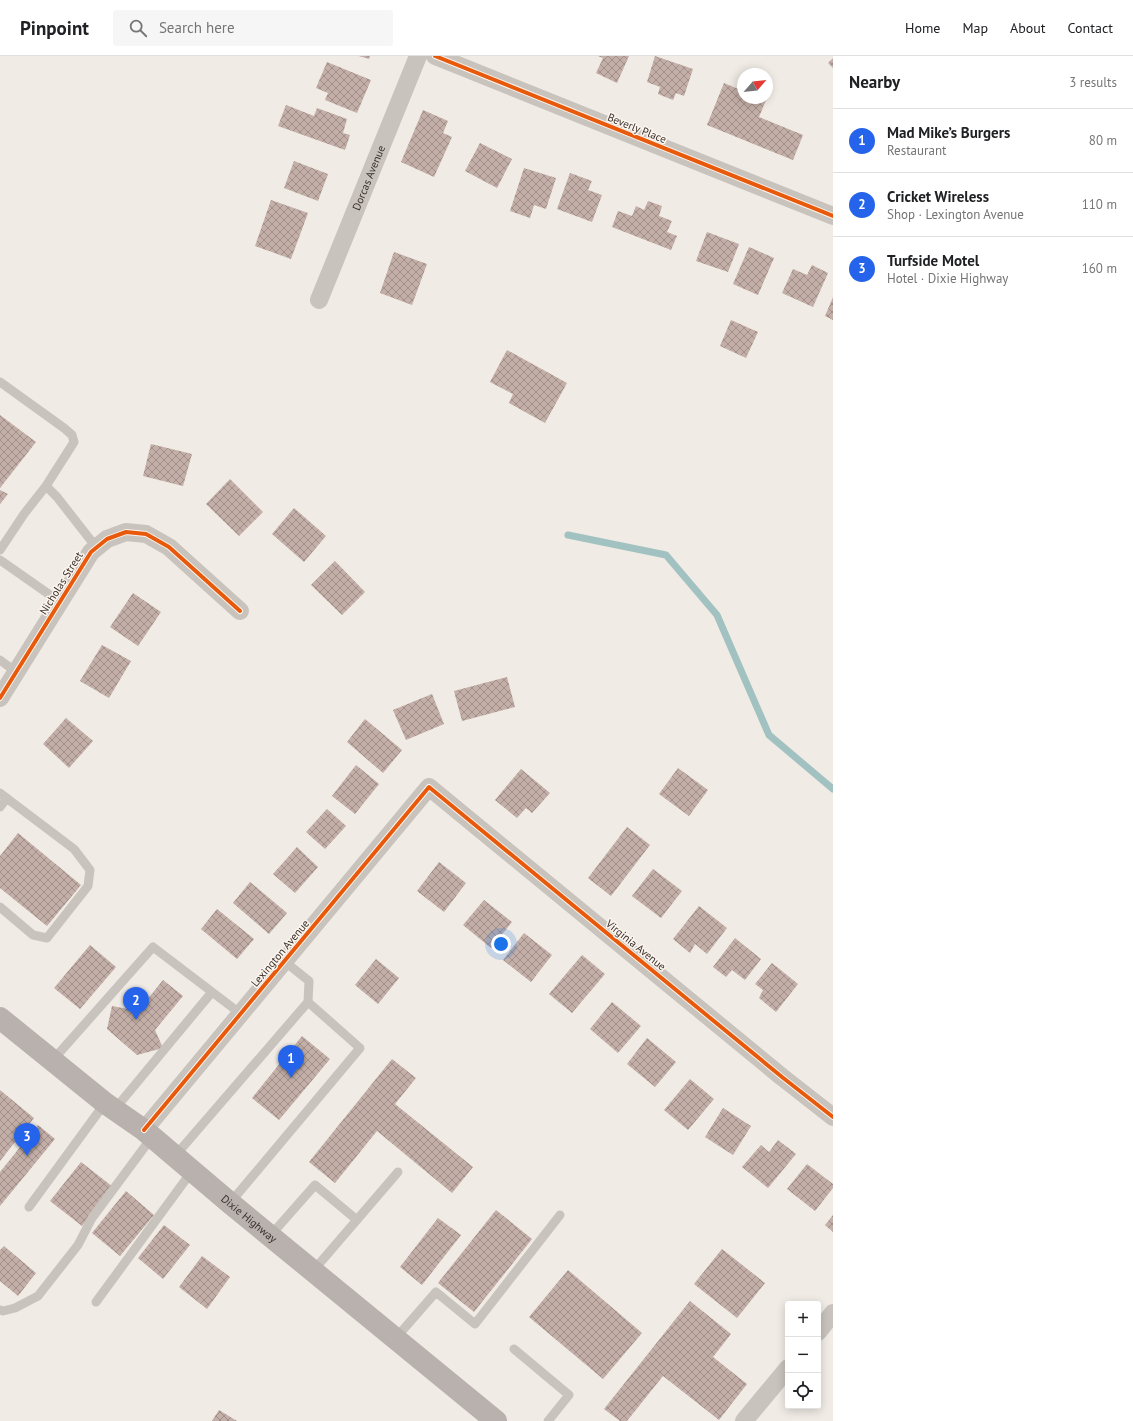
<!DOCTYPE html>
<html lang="en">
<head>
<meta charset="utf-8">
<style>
  body { margin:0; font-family:"PT Sans",sans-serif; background:#f6f6f6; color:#202124 }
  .controls { position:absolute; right:12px; bottom:12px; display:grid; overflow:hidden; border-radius:4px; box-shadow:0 2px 10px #0003 }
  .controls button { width:36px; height:36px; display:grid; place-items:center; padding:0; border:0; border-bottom:1px solid #e0e0e0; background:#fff; color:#202124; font:20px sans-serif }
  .compass { position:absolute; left:737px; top:12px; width:36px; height:36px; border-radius:50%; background:#fff; box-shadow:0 2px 10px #0003; rotate:62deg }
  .you { position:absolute; left:501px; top:888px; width:14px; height:14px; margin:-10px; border:3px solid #fff; border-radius:50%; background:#1a73e8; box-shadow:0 0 0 6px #1a73e833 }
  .badge { display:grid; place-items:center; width:26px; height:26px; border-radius:50%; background:#2563eb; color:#fff; font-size:13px; font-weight:700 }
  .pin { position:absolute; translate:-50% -33px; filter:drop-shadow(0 1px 2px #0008) }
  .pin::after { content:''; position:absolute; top:21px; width:14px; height:12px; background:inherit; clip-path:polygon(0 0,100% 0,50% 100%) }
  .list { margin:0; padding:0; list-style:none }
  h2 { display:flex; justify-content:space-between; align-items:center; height:52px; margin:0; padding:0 16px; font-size:17px }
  h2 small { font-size:13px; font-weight:400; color:#757577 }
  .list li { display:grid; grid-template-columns:26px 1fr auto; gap:12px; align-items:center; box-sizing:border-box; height:64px; padding:0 16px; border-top:1px solid #e0e0e0 }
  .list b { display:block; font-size:15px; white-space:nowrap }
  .list p { margin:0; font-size:13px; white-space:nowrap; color:#757577 }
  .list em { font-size:13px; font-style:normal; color:#757577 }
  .icon { flex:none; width:22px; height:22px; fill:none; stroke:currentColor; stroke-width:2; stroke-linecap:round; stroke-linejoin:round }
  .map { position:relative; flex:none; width:833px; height:1365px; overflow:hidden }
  header { display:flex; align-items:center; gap:24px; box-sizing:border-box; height:56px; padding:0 20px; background:#fff; border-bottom:1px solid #e0e0e0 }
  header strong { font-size:19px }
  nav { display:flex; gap:22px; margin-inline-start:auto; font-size:14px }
  .search { width:280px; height:36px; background:#f6f6f6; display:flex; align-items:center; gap:10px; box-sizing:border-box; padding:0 14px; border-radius:4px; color:#757577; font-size:15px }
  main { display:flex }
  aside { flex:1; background:#fff }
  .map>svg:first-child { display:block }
</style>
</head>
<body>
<header>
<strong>Pinpoint</strong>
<div class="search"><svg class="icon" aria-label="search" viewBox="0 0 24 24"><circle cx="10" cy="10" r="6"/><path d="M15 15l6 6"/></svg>Search here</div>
<nav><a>Home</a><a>Map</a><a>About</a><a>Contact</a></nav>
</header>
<main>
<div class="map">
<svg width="833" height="1365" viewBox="0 0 833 1365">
  <defs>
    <pattern id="building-cross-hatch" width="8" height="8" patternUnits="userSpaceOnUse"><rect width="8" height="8" fill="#c3afa7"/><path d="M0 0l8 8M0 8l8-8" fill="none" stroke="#a08f88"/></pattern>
  </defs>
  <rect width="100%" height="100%" fill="#f0ebe5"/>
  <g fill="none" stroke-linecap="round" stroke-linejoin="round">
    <path stroke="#a1c2c1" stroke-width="7" d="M568 479 666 499 717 559 769 679 833 733"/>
  </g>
  <path fill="url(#building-cross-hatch)" d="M359 0H370L369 3Z
    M598 0H629L617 27 596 17 603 2Z
    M655 0 693 13 684 40 676 37 673 44 658 38 660 31 647 26Z
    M833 2V12L828 7Z
    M327 6 371 24 357 57 325 44 328 37 316 32Z
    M724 27 743 35V42H760L766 44 759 61 803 79 793 104 707 69Z
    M286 49 314 60 317 52 347 63 343 77 350 79 345 94 278 70Z
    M423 54 448 65 443 77 452 81 434 121 401 106Z
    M480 87 512 103 497 132 465 115Z
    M294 105 328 118 318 145 284 132Z
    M524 112 556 122 546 153 534 149 530 162 510 155Z
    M570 117 592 125 588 134 602 139 592 166 557 153Z
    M271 144 308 157 291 203 255 190Z
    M648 145 662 150 659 160 672 165 667 176 677 180 671 194 612 171 618 155 632 160 636 150 644 154Z
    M707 176 739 188 728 216 696 205Z
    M749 191 774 202 758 239 733 228Z
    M394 196 427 208 412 249 380 237Z
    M812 209 828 217 813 251 782 237 793 213 807 219Z
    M833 241V264L825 260Z
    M731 264 758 276 746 302 720 290Z
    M507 294 567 327 545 367 509 347 513 338 490 326Z
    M0 359 36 386 0 432Z
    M151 388 192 398 183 430 143 420Z
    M230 423 263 456 239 480 206 448Z
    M0 434 8 438 0 448Z
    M294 452 326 480 304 506 272 478Z
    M335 505 365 536 342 559 311 529Z
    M133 537 161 556 138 590 110 571Z
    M102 589 131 605 109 642 80 625Z
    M507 621 515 651 462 665 454 635Z
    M432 638 444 668 406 684 393 654Z
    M66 662 93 685 69 712 43 688Z
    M365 663 402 694 383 717 347 686Z
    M356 709 379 728 355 758 332 740Z
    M678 712 708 734 689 760 659 738Z
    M521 713 550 737 532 757 526 752 517 762 495 744Z
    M327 753 346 770 325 793 306 776Z
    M627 771 650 789 611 840 588 822Z
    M18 777 81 829 47 870 0 832V800Z
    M297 791 318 811 295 837 273 818Z
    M439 806 466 827 444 856 417 835Z
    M653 813 682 835 661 862 632 840Z
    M250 826 287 857 269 878 233 847Z
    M484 844 512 866 491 892 463 869Z
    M699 850 727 872 707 898 695 888 690 897 673 883Z
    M217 853 254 883 237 903 201 873Z
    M524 877 552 899 531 926 503 904Z
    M735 882 761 903 745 924 732 914 726 921 713 911Z
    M90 889 116 911 80 953 54 932Z
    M582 899 605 918 572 957 549 938Z
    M376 903 399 922 378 948 355 929Z
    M772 907 798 928 776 956 759 942 763 934 755 928Z
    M163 924 183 940 155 974 163 992 137 999 107 973 112 950 138 955Z
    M612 946 641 970 618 997 590 973Z
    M302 980 330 1003 279 1064 252 1042Z
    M647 982 676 1006 655 1031 627 1008Z
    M392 1003 416 1022 395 1048 473 1111 452 1137 377 1075 335 1127 309 1106Z
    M690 1023 714 1043 688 1074 664 1054Z
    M0 1034 34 1062 0 1105Z
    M723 1052 751 1070 733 1099 705 1081Z
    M38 1069 55 1083 0 1150V1116Z
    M778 1084 796 1098 768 1132 742 1111 761 1089 769 1096Z
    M81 1106 113 1131 82 1170 50 1145Z
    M807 1108 833 1128V1132L815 1155 787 1133Z
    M126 1135 154 1159 120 1200 92 1177Z
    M496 1154 532 1183 474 1256 438 1227Z
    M833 1159V1176L825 1169Z
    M438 1162 461 1179 422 1229 400 1211Z
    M164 1169 190 1189 163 1223 138 1202Z
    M4 1190 36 1217 18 1240 0 1225V1194Z
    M722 1193 765 1227 737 1262 694 1228Z
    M202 1200 230 1221 207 1253 179 1231Z
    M568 1214 642 1277 603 1323 529 1261Z
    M690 1245 731 1278 713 1301 747 1328 719 1364 663 1320 627 1365H620L604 1353Z
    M219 1354 237 1365H212Z"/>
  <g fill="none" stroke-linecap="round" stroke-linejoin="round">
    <path stroke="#c9c3be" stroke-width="9" d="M0 326 64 372 72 379 74 386 46 430 57 441 96 491
      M0 494 24 458 46 430
      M0 504 60 546
      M0 604 16 616
      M0 737 74 793 90 814 88 830 47 882 33 879 0 851
      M0 751 7 742
      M284 905 309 925 308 946
      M52 1005 153 891 241 958
      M114 1054 212 936
      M175 1100 308 946 360 992 230 1147
      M29 1151 105 1047
      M270 1180 315 1129 357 1164
      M313 1215 398 1116
      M96 1246 192 1115
      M0 1254 3 1255 15 1252 38 1240 78 1189 92 1162 152 1081
      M395 1283 436 1236 475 1268 560 1159
      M514 1293 569 1339 548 1365"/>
    <g stroke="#c9c3be" stroke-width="18">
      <path d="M435 0 833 160"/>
      <path id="s1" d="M319 244 418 0"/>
      <path d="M0 642 91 496 107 483 126 476 146 478 169 491 240 555"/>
      <path d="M144 1074 429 731 782 1021 833 1061"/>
      <path d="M818 1276 833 1257"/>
      <path d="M744 1365 788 1312"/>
    </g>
    <path stroke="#b8b1ad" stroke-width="22" id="s2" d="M0 962 105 1047 144 1074 230 1147 496 1365"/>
    <g stroke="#fbf5ee" stroke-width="6">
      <path id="cycleway" d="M435 0 833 160
        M0 642 91 496 107 483 126 476 146 478 169 491 240 555
        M144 1074 429 731 782 1021 833 1061"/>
    </g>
    <use href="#cycleway" stroke="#e8590c" stroke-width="4"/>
  </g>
  <g text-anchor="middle" stroke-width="3" stroke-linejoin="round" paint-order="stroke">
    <g font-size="11" fill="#3b302b" stroke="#fbf5ee">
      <text transform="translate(637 72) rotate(22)" y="4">Beverly Place</text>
      <text dy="4" stroke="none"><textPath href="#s1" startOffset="132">Dorcas Avenue</textPath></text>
      <text transform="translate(61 527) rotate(-58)" y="4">Nicholas Street</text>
      <text transform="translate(636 889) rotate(39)" y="4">Virginia Avenue</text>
      <text transform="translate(280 897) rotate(-50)" y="4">Lexington Avenue</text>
      <text dy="4" stroke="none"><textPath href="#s2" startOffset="320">Dixie Highway</textPath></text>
    </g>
  </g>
</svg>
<div class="controls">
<button>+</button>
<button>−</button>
<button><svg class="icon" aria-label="locate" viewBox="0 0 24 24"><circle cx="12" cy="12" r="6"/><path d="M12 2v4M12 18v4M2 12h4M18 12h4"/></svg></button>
</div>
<svg class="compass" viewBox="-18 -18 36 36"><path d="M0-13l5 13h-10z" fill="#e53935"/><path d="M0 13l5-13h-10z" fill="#757577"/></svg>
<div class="you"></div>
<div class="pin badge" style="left:291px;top:1022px">1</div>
<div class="pin badge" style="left:136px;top:964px">2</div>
<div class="pin badge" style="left:27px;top:1100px">3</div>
</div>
<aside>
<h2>Nearby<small>3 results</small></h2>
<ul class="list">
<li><span class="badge">1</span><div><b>Mad Mike’s Burgers</b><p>Restaurant</p></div><em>80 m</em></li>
<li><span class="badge">2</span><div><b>Cricket Wireless</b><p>Shop · Lexington Avenue</p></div><em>110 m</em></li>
<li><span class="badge">3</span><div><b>Turfside Motel</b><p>Hotel · Dixie Highway</p></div><em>160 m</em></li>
</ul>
</aside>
</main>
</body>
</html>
